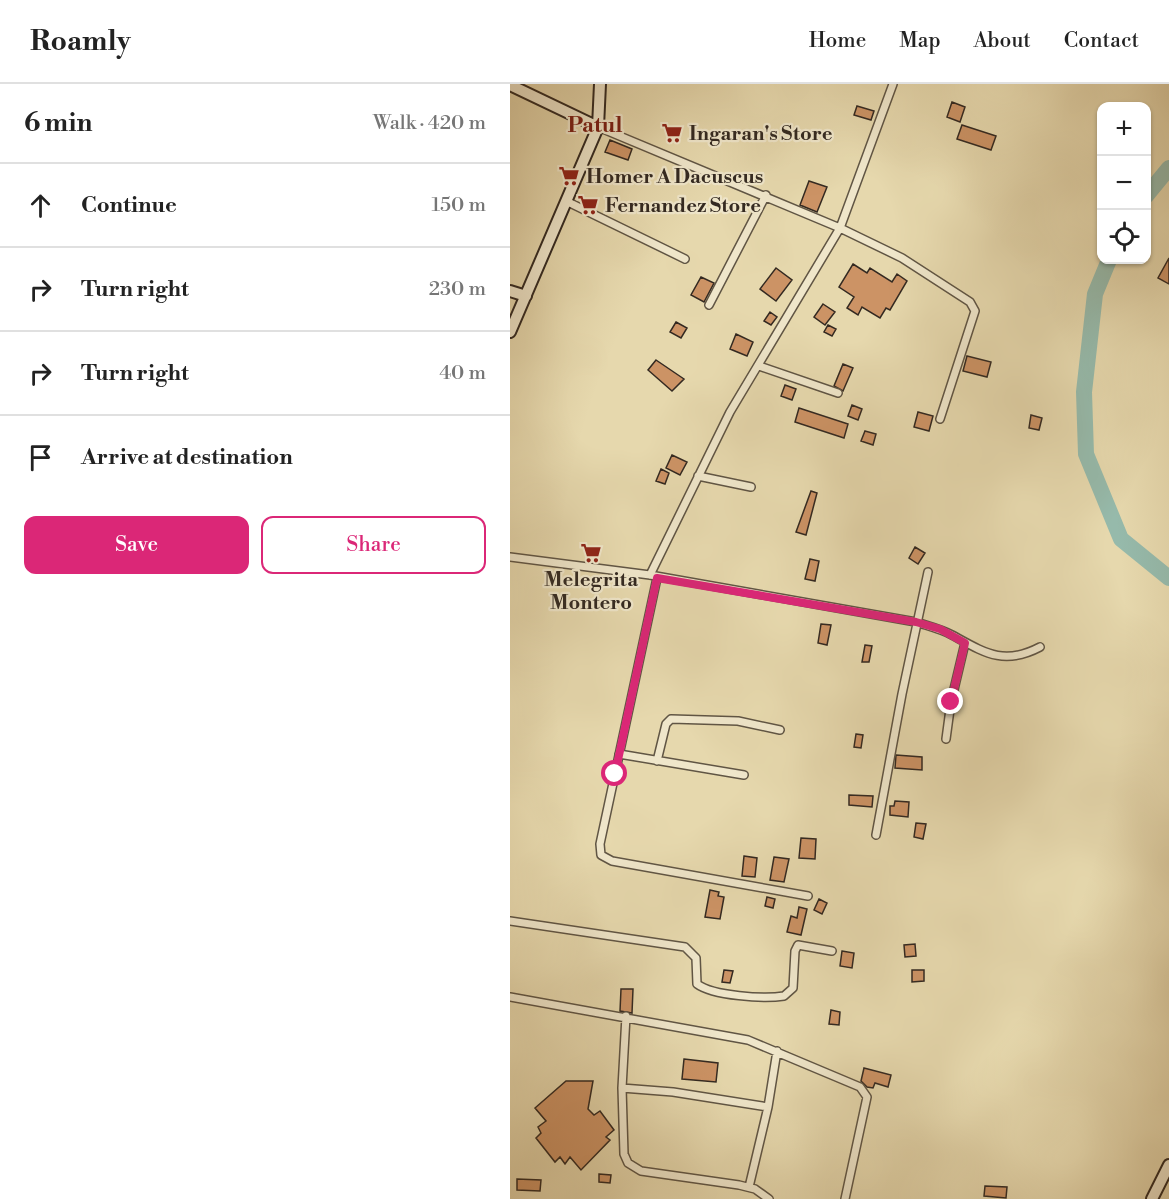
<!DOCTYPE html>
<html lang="en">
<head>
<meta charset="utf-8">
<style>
  body { margin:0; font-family:"Libre Bodoni",serif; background:#f2f2f2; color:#222 }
  .controls { position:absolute; right:18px; top:18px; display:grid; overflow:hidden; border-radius:12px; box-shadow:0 2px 4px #0004 }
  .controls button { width:54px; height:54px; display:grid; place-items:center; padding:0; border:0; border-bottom:2px solid #e0e0e0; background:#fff; color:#222; font:30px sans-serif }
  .stop { position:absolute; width:18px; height:18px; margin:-14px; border:4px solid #db2777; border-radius:50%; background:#fff }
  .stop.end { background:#db2777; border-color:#fff; box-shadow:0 2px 6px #0008 }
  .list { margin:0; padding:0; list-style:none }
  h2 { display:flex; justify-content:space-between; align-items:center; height:78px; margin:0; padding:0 24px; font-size:26px }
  h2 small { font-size:20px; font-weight:400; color:#767676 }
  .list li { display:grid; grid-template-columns:39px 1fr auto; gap:18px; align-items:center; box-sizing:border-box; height:84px; padding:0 24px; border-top:2px solid #e0e0e0 }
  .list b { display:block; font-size:22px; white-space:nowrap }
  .list em { font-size:20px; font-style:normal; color:#767676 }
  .actions { display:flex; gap:12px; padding:18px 24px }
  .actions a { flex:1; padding:14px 0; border:2px solid #db2777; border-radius:12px; text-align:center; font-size:21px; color:#db2777 }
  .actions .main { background:#db2777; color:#fff }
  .icon { flex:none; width:33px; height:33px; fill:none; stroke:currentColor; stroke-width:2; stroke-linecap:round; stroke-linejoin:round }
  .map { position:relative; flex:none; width:659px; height:1115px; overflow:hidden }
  header { display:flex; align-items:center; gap:36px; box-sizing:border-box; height:84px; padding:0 30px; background:#fff; border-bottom:2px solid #e0e0e0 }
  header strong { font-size:28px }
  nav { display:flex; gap:33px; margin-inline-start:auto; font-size:21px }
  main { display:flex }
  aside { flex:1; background:#fff }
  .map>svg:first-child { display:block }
</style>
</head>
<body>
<header>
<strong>Roamly</strong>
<nav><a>Home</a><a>Map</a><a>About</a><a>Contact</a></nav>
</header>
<main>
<aside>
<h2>6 min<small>Walk · 420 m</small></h2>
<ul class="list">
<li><svg class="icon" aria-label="ahead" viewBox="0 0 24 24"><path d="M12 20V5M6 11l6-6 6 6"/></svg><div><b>Continue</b></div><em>150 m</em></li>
<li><svg class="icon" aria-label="right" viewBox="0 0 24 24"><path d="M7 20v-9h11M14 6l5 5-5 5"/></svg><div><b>Turn right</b></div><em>230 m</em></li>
<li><svg class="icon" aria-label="right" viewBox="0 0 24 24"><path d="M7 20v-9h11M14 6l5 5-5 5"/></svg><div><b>Turn right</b></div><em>40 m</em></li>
<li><svg class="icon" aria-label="arrive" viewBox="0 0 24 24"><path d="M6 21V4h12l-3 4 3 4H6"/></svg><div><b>Arrive at destination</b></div></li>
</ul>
<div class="actions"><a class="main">Save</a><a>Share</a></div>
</aside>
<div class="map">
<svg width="659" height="1115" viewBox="0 0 659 1115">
  <rect width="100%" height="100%" fill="#e6d8ad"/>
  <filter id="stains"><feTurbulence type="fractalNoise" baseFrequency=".00333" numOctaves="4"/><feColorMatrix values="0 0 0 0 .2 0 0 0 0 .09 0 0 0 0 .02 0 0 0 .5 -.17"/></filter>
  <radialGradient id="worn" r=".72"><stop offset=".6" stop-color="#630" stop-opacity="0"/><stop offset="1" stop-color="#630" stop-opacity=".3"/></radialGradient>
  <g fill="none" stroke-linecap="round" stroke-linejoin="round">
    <path stroke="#96baab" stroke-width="16" d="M636 112 659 84
      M599 176 585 210 574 308 576 370 611 455 659 494"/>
  </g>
  <path fill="#cc9365" stroke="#332921" stroke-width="1.5" d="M442 18 455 23 450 38 437 33Z
    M347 22 364 27 361 36 344 31Z
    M452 41 486 52 481 66 447 55Z
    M100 56 122 65 118 76 95 68Z
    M299 97 317 103 307 128 290 121Z
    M659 174V200L648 194Z
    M343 180 357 189 360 184 382 198 387 190 397 197 380 226 376 224 370 234 352 223 348 231 337 224 344 213 329 203Z
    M266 184 282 196 266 217 250 205Z
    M191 193 204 199 194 218 181 211Z
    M313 220 325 228 315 241 304 233Z
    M260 228 267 233 261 241 254 237Z
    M166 238 177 244 171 254 160 248Z
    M318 241 326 245 322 252 314 248Z
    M226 250 243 258 237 272 220 265Z
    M457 272 481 278 477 293 453 287Z
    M146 276 174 295 162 307 138 286Z
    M333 280 343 284 333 307 324 302Z
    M275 301 286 305 282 316 271 312Z
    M342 321 352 325 348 336 338 332Z
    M289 324 338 340 334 354 285 338Z
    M408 328 423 332 419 347 404 343Z
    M521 331 532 334 529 346 519 344Z
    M355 347 366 350 363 361 351 357Z
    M162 371 177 378 170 391 156 384Z
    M151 385 159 389 155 400 146 397Z
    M301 407 307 409 296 451 286 448Z
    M405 463 415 469 408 480 399 474Z
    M300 475 309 477 305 497 295 495Z
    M311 540 321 541 317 561 308 559Z
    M355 561 362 562 359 578H352Z
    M346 650 353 651 351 664 344 663Z
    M386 671 412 673V686L385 684Z
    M339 711 363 712 362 723 339 721Z
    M385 717 399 718 398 733 380 731V722H384Z
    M406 739 416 740 413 755 404 753Z
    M291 754 306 755 305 775 289 774Z
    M234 772 247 774 245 793 232 792Z
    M264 773 279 775 274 798 260 796Z
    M200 806 209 808 208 812 214 813 210 835 195 833Z
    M257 813 265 815 263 824 255 822Z
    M309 815 317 819 312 830 304 826Z
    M289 823 297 825 291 851 277 848 281 832 287 834Z
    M405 860 406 872 395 873 394 861Z
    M332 867 344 869 342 884 330 882Z
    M214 886 223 887 220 899 212 898Z
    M402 886H414V897L402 898Z
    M111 905H123L122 929 110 927Z
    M321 926 330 928 329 941 319 940Z
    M174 975 208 979 206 998 172 995Z
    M354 984 381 991 378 1003 365 999 363 1004 357 1003 351 997Z
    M56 997H83L78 1025 84 1031 90 1027 104 1046 96 1053 100 1056 71 1086 60 1073 55 1080 50 1073 45 1078 26 1054 31 1049 28 1043 36 1037 25 1024Z
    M89 1090 101 1091 100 1099 89 1098Z
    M7 1095 31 1096 30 1107 7 1106Z
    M475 1102 497 1103 496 1114 474 1112Z"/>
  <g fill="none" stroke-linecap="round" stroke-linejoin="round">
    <g stroke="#605544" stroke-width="10">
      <path id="street" d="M88 43 330 144 392 174 460 218 465 227 430 335
        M58 118 175 175
        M199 221 256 111
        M249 282 328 309
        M188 392 241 403
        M0 473 140 491 406 538C418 542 431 545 442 551 475 569 494 582 530 563
        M140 491 220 328 330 144 383 0
        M147 494 90 760 91 771 102 777 298 812
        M436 655 441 618 455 559
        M109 670 234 691
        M147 677 156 640 161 635 228 637 270 646
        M366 751 392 610 418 488
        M0 837 175 863 186 874 187 900C203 912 254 915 274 912L283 904 285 867 288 861 322 867
        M0 913 238 956 350 1003 357 1013 335 1115
        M116 932 112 1004 114 1070 118 1079 131 1087 229 1101 245 1105 259 1115
        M112 1004 163 1008 258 1023
        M239 1103 258 1023 267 967"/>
    </g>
    <g stroke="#332921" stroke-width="14">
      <path id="secondary" d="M0 1 88 43
        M0 207 16 212
        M0 248 88 43 90 0
        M642 1115 659 1081"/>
    </g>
    <use href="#street" stroke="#efe6ca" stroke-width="7"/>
    <use href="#secondary" stroke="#efe6ca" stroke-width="10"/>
  </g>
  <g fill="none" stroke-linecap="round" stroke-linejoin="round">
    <path stroke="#db2777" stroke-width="8" d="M105 690 147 494 406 538 430 545 455 559 441 618"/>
  </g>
  <defs>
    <g id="supermarket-bare" transform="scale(1.62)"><path d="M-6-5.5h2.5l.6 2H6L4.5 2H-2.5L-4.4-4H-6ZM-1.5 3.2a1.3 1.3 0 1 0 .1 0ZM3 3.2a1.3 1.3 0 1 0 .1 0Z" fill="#8f2418" stroke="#efe6ca" stroke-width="2.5" paint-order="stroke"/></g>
  </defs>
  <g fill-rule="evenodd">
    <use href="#supermarket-bare" x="162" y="49"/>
    <use href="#supermarket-bare" x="59" y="92"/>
    <use href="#supermarket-bare" x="78" y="121"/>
    <use href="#supermarket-bare" x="81" y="469"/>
  </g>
  <g text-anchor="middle" stroke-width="4.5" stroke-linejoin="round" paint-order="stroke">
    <g font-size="20" font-weight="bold" fill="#332921" stroke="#efe6ca" text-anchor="start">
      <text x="179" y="56">Ingaran's Store</text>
      <text x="76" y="99">Homer A Dacuscus</text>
      <text x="95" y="128">Fernandez Store</text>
      <text x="81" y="502" text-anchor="middle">Melegrita<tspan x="81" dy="23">Montero</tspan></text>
    </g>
    <g font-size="22" font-weight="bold" fill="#7a1f14" stroke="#efe6ca">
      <text x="85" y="48">Patul</text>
    </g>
  </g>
  <rect width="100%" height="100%" filter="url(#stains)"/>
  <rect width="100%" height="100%" fill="url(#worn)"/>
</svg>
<div class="controls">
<button>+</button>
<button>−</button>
<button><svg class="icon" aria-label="locate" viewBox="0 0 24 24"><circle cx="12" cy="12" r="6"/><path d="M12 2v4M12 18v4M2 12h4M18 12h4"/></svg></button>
</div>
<div class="stop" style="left:105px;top:690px"></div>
<div class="stop end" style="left:441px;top:618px"></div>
</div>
</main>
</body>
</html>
